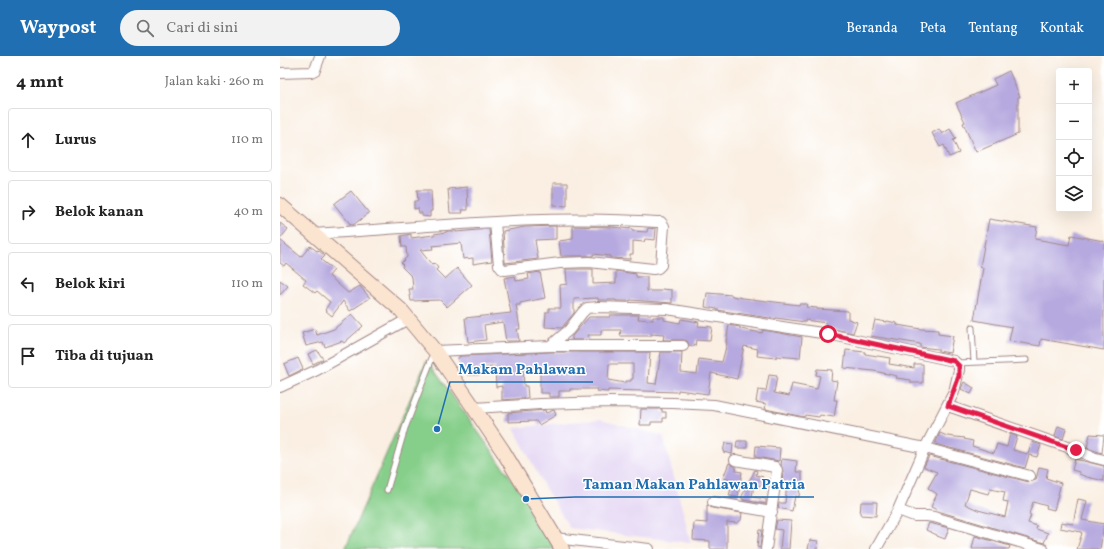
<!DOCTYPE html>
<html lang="id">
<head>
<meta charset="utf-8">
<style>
  body { margin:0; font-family:Vollkorn,serif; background:#f2f2f2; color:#222 }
  .controls { position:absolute; right:12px; top:12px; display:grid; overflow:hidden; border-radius:4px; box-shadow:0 4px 16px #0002 }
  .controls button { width:36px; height:36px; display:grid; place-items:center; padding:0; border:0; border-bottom:1px solid #e0e0e0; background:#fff; color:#222; font:20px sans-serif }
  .stop { position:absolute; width:12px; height:12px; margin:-9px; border:3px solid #e11d48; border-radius:50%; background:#fff }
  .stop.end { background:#e11d48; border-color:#fff; box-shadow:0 1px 4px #0008 }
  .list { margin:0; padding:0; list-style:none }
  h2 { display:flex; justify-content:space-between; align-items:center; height:52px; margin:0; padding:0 16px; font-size:17px }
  h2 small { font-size:13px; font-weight:400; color:#767676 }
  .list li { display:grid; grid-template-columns:26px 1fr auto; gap:12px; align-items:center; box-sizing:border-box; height:64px; margin:0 8px 8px; padding:0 8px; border:1px solid #e0e0e0; border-radius:4px }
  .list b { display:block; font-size:15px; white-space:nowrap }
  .list em { font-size:13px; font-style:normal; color:#767676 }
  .icon { flex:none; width:22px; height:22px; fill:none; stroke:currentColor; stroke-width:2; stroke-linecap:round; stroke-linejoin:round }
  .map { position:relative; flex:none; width:824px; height:493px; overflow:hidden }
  header { display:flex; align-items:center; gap:24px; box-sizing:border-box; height:56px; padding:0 20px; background:#1f6fb2; color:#fff }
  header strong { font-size:19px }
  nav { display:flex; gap:22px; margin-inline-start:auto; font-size:14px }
  .search { width:280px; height:36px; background:#f2f2f2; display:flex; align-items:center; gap:10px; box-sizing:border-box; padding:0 14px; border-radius:22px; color:#767676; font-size:15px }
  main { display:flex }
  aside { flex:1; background:#fff }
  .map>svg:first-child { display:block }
</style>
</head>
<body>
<header>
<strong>Waypost</strong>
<div class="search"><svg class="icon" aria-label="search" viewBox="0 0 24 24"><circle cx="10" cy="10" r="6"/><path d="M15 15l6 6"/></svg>Cari di sini</div>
<nav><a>Beranda</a><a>Peta</a><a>Tentang</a><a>Kontak</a></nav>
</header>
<main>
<aside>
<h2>4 mnt<small>Jalan kaki · 260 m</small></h2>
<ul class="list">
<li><svg class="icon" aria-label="ahead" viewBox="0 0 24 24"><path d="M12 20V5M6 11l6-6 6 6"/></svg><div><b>Lurus</b></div><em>110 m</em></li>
<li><svg class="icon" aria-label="right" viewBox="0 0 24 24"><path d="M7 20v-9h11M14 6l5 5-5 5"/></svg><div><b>Belok kanan</b></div><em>40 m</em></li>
<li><svg class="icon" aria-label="left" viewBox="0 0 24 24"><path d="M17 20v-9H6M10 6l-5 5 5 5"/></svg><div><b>Belok kiri</b></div><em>110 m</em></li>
<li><svg class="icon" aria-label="arrive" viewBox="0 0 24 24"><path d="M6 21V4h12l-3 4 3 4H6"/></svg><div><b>Tiba di tujuan</b></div></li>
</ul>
</aside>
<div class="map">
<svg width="824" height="493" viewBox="0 0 824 493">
  <rect width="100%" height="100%" fill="#fff"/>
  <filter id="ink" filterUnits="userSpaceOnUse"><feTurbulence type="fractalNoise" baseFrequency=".025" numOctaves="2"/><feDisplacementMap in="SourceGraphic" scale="8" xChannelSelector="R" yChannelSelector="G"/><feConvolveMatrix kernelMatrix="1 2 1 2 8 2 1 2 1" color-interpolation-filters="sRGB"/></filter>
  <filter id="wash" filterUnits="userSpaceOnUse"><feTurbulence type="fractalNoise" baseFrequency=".012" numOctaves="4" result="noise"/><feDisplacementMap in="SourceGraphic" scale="16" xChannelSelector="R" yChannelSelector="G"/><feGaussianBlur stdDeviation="0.9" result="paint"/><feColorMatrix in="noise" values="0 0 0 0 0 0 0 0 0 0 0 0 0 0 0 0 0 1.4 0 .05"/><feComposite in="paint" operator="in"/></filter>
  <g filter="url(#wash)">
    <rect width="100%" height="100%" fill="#faefe2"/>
    <path fill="#e2d4f3" d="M321 363 383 380 411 487 290 472 265 432 234 372Z"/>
    <path fill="#86cf8a" stroke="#68775a" d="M147 304 246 443 276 493H65Z"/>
    <g id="blocks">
      <path fill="#b6a9df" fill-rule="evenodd" d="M729 15 740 41H738V78L696 96 683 67 685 66 676 47 716 29 713 23Z
        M659 73 662 78 670 73 676 83 673 84 679 97 669 101 664 89 660 91 652 77Z
        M273 127H287V150L273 149Z
        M187 131 188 154H182L183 157H170L168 133Z
        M137 134H151L152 155H150V161L142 160V157H139L138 152 134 153V145H138Z
        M71 135 89 157 73 169H71L54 148Z
        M709 163 757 171 755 183 789 189 791 179 824 185V294L761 283 760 290 729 285 732 271 694 264 703 212 700 211Z
        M0 167 8 173 0 183Z
        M276 170V183L255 184 258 203 225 207 223 175 245 171Z
        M293 170 332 171 352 173V175L367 176 368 172 376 173 375 184 365 183 364 186 353 185V198H350V203L330 202V200L313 198V200H281L279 185 293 183Z
        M209 173 212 205 193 208V202L183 203 181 187 152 190 153 193 140 194 152 209 154 207 158 212 156 214 165 223 177 212 192 229 167 251 160 244 131 245 129 233H133L132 221 122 211 123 209 121 207 127 201 126 191H122L121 180 131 178V182L154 179V178L167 176V175H176V176Z
        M0 184 21 201 30 190 37 195 38 194 45 200 41 204 54 214 49 220 68 237 80 230 90 242 70 255 63 245 52 260 45 254 50 246 37 235 35 237 23 228 26 224 6 207 4 210 0 207Z
        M286 213H313V228L336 227V215L356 218V221H367V235H382V233L392 234V247L350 244V245H336V244H318V242L294 243V257L284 269 282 272 265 271 266 256H269V252H281L280 229 287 228Z
        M260 216 265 242 240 247V249H236L240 273H237L239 285H226L223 266 204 269 206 284 188 286 185 262 231 257 224 222 235 220 236 225 249 223 248 218Z
        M0 224 8 230 0 239Z
        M427 237 452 239V240L463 242 519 249V248H527L526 251 537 252V253L568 255V263L577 266 573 277 545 271 546 267 525 264V266L496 262V263L437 254V253L425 251Z
        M72 258 83 270 64 287 62 285 45 291 43 286 26 290 22 277 35 273 37 279 54 273Z
        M330 259H359L358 263 373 264V261H384V264L400 267 401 263 419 266 418 270 432 271 430 285 416 284 415 290 409 289 407 285 403 284H383L384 279 371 278V280H340L341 274H321V279H308L309 284H292V280L309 261H330Z
        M595 264 606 266 607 265 617 267V269L641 273 658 274V278L673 280 670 297 658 295V293L640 291V288L591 280Z
        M449 269 460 271V273L482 277 483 274 522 281 520 302 496 300V302L477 300 478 293 464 290 457 323 431 317 428 338 398 334V336L328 334V336L317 335V333H290V335H279V341H269V337H260V312L243 313 244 330H247L248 342 222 344V330L216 331 215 311 199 312V319H188L177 304 180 300 270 296H370L368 327 376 328 381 296H402L401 316 417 318 419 303 442 306 447 287H446ZM329 308H353V323H351V325H345V327L328 324Z
        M37 294 43 303 33 308 28 298Z
        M566 294 585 296V298L610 302 609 308 634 312V308H643V327H631V324L616 322 617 320 594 315 564 312Z
        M18 302 23 313 9 320 4 308Z
        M537 313 552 314 551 324 557 325 554 344H557L554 361 540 359 539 361 525 359 524 361 485 353 486 348 476 346 478 334 486 335 489 319 497 320 494 337 509 340 512 328 537 333 540 320 536 319Z
        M684 326 694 332 691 338 681 333Z
        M361 353H382V356H386V362H383V366H371V369H360Z
        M265 354 266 357 274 354 276 359 259 369 256 365 228 366V357Z
        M778 370 786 373 783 383 775 380Z
        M660 377 667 380 685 382 684 383 693 385 692 390 714 397 717 388 727 391 730 378 737 380 733 394 748 398 752 386 761 389 757 401 749 399 745 412 655 388Z
        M810 378 824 379 822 397 807 392Z
        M457 385H467V392H456Z
        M445 387 453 388 452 398 443 396Z
        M476 390 500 392 499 405 475 401Z
        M649 400 749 426 756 424 759 411 768 413 766 422 781 427 774 454 766 452 767 450 753 446 749 458 751 459 748 467 757 470 756 473 768 477 764 487 661 456 651 451 657 438 648 432 657 416 644 411ZM690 433 708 438 710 433 725 436 723 445 728 446 725 461 698 454 685 448Z
        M502 403 517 405 516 416H522V427H520L519 441 515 440 512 455 498 452 499 447H505L507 426H502L503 415 501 409Z
        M795 403 824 410V425L807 421 799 418V416L792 414Z
        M449 407 456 411V415L462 416 458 441 449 440 453 424 443 422Z
        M475 414 477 415 476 419 483 421 481 430 474 429 472 441 486 443V448L463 444V442H461Z
        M798 443 807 445 802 464 824 468 820 493H797L802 477H801V476L780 472 781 466 793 468Z
        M581 446H597L596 460 580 459Z
        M427 449 432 452 462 457 461 464 457 467 447 466V493H430V485L413 484 414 466 427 467Z
        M497 464 511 465 509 493H500L502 474 495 473Z
        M649 467 669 472 665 483 657 480V479L646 474Z
        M479 474H482L480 492 477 491Z
        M695 480 730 490 729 493H692Z
        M530 484 538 485 537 493H528Z"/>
    </g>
  </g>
  <g filter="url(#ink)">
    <use href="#blocks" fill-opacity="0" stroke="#a28786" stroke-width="1"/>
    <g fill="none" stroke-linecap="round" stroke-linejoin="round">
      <g stroke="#a28786" stroke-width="7">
        <path id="lane" d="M692 272 694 306
          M677 307 746 304
          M107 434 125 372 154 297"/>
      </g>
      <g stroke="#a28786" stroke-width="12">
        <path id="street" d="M0 17 31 16 35 14 40 0
          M34 178C148 171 263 158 377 166H381L384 170 381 209 378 212 373 213 309 206 280 207 225 214 222 213 219 209 215 167
          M270 290H403
          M155 295 270 290 289 274 302 257 307 252 318 251 387 253 548 278 674 305 679 310V314L674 336 645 392 618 454 596 493
          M0 331 37 314 128 263
          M668 350 796 394 812 401 824 404
          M194 352 261 348 330 346 393 347 434 349 645 392 750 420
          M455 404 495 411 497 414 486 493
          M433 446 492 456
          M618 454 634 460H647L654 461 763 493
          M275 482 369 493"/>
      </g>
      <g stroke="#a28786" stroke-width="16">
        <path id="secondary" d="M0 149 121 254 155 295 194 352 223 395 282 493"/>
      </g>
      <use href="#lane" stroke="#fff" stroke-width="5"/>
      <use href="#street" stroke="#fff" stroke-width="10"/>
      <use href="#secondary" stroke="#fce5d0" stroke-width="14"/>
    </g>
  </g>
  <g fill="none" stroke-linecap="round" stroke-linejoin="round" filter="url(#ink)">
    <path stroke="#e11d48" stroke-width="5" d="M548 278 674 305 679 310V320L668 350 796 394"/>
  </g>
  <path fill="none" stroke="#1f6fb2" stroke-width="1.5" d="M157 373L170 326H313M246 443L295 441H534"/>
  <g fill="#1f6fb2" stroke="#fff" stroke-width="1.5">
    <circle cx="157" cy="373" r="4"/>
    <circle cx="246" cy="443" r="4"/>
  </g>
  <g font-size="15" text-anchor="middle" font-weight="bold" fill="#1f6fb2" stroke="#fff" stroke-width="3" stroke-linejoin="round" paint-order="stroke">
    <text x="242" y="318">Makam Pahlawan</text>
    <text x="414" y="433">Taman Makan Pahlawan Patria</text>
  </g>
</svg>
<div class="controls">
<button>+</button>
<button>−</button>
<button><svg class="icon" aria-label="locate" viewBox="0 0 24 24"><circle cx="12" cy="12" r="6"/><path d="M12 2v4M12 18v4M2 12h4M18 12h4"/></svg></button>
<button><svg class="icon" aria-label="layers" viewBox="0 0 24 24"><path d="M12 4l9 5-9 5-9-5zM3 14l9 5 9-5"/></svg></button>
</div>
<div class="stop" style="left:548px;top:278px"></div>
<div class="stop end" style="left:796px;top:394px"></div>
</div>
</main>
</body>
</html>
